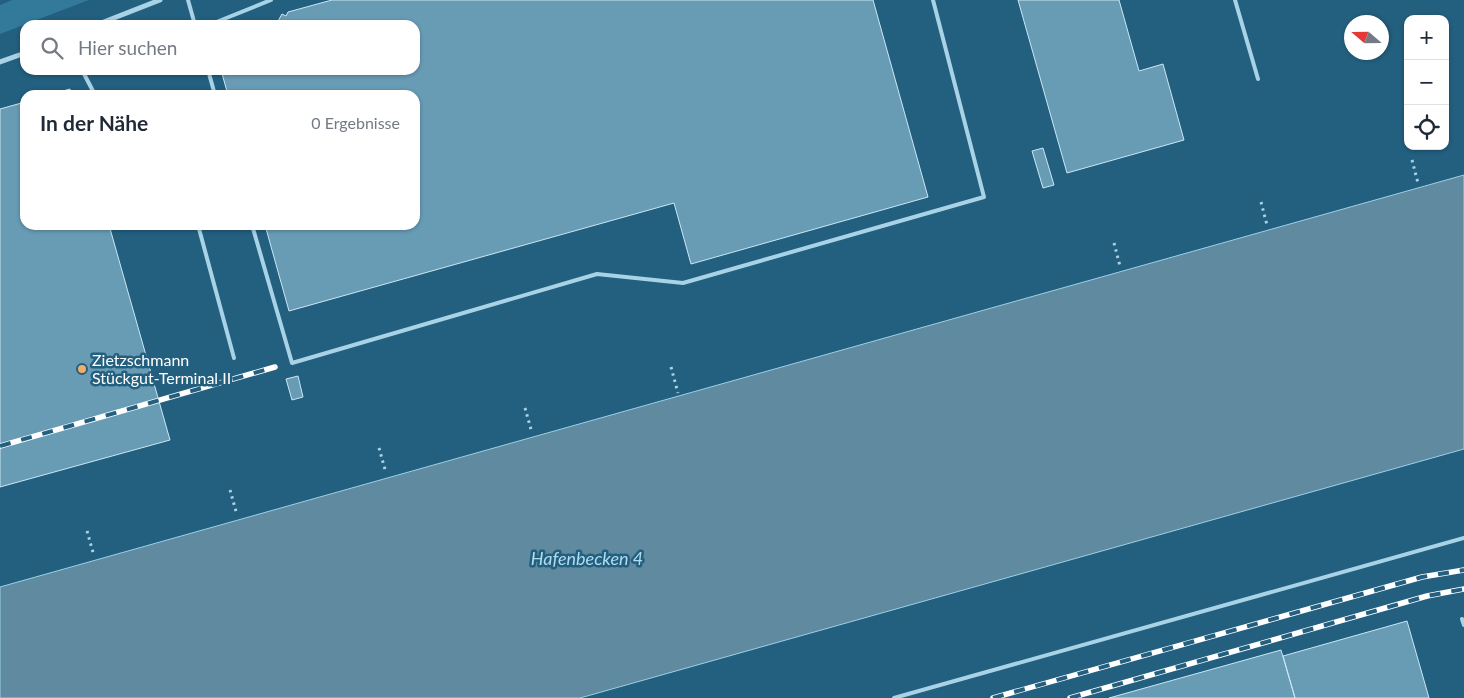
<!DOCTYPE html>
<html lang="de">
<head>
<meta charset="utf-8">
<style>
  body { margin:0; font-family:Lato,sans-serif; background:#f6f6f7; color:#1f2937 }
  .controls { position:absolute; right:15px; top:15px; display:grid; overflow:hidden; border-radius:10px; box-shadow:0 1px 4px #0004 }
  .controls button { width:45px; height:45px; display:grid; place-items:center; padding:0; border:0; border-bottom:1px solid #e0e1e3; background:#fff; color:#1f2937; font:25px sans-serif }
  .compass { position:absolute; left:1344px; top:15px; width:45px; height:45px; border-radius:50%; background:#fff; box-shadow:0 1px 4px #0004; rotate:290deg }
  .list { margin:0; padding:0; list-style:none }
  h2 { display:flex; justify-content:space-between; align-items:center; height:65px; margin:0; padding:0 20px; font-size:21px }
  h2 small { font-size:16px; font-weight:400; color:#747a83 }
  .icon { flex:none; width:28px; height:28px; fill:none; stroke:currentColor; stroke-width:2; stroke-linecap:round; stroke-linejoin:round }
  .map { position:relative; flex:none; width:1464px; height:698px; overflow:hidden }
  .search { position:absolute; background:#fff; box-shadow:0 1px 4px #0004; left:20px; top:20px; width:400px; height:55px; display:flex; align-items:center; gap:12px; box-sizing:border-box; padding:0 18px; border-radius:15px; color:#747a83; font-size:19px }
  .panel { position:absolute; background:#fff; box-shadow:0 1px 4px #0004; left:20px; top:90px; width:400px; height:140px; border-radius:15px }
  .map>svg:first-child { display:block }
</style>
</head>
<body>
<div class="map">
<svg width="1464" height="698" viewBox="0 0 1464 698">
  <rect width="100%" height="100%" fill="#235f7e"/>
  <path fill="#33799a" d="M12 0H89L0 34V5Z"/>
  <path fill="#5f8aa0" stroke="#9cd0e7" d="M1464 175V449L580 698H0V587Z"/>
  <path fill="#689cb5" stroke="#cbe7f5" d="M332 0H873L928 197 691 264 674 203 289 311 265 225H415V95H228L221 70H415V25H281L278 21 282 14 286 16 288 12Z
    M1018 0H1119L1139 71 1163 64 1184 140 1067 173Z
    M70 89 72 95H48Z
    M25 102V225H109L170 440 0 487V109Z
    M1043 148 1054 185 1043 188 1032 151Z
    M298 376 303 397 292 400 286 379Z
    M1407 621 1429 698H1295L1283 656Z
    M1281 650 1295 698H1109Z"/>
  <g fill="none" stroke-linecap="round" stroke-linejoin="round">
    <path stroke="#a8d2e6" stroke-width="3" stroke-dasharray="2.5 4" stroke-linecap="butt" d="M1412 160 1418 183
      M1261 202 1267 225
      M1114 243 1120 266
      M671 367 678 393
      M525 408 532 433
      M379 448 386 473
      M230 490 237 515
      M87 531 94 556"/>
    <path stroke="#a8d2e6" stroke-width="4" d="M188 0 195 25
      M1235 0 1258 79
      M209 25 271 0
      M82 70 95 95
      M208 70 215 95
      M137 95H141
      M198 225 234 358
      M252 225 292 363 597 274 683 283 984 197 933 0
      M1462 619 1464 625
      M894 698 1464 538"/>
    <path stroke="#a8d2e6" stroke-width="5" d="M96 25 160 0
      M0 62 25 53"/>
    <g stroke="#fff" stroke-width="5.5">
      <path id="rail" d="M0 446 275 367
        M993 698 1422 577 1464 570
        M1070 698 1427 596 1464 589"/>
    </g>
    <use href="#rail" stroke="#235f7e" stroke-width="4" stroke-dasharray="11" stroke-linecap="butt"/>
  </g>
  <circle fill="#f2ad6b" stroke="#235f7e" stroke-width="2" cx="82" cy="369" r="5"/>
  <g text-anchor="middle" stroke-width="5" stroke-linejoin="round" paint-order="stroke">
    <g font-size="16" fill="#fff" stroke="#235f7e" text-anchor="start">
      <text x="92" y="366">Zietzschmann<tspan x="92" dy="18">Stückgut-Terminal II</tspan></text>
    </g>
    <g font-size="18" font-style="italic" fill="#b3dbee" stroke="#235f7e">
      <text x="587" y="565">Hafenbecken 4</text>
    </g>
  </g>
</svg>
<div class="controls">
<button>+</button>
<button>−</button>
<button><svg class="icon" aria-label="locate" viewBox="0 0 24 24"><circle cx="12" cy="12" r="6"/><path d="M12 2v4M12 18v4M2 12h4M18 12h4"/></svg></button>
</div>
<svg class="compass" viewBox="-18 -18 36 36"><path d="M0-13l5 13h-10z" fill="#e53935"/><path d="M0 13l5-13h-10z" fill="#747a83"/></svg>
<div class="search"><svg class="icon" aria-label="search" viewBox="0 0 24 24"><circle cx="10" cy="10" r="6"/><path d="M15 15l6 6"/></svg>Hier suchen</div>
<section class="panel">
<h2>In der Nähe<small>0 Ergebnisse</small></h2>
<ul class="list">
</ul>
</section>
</div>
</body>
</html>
